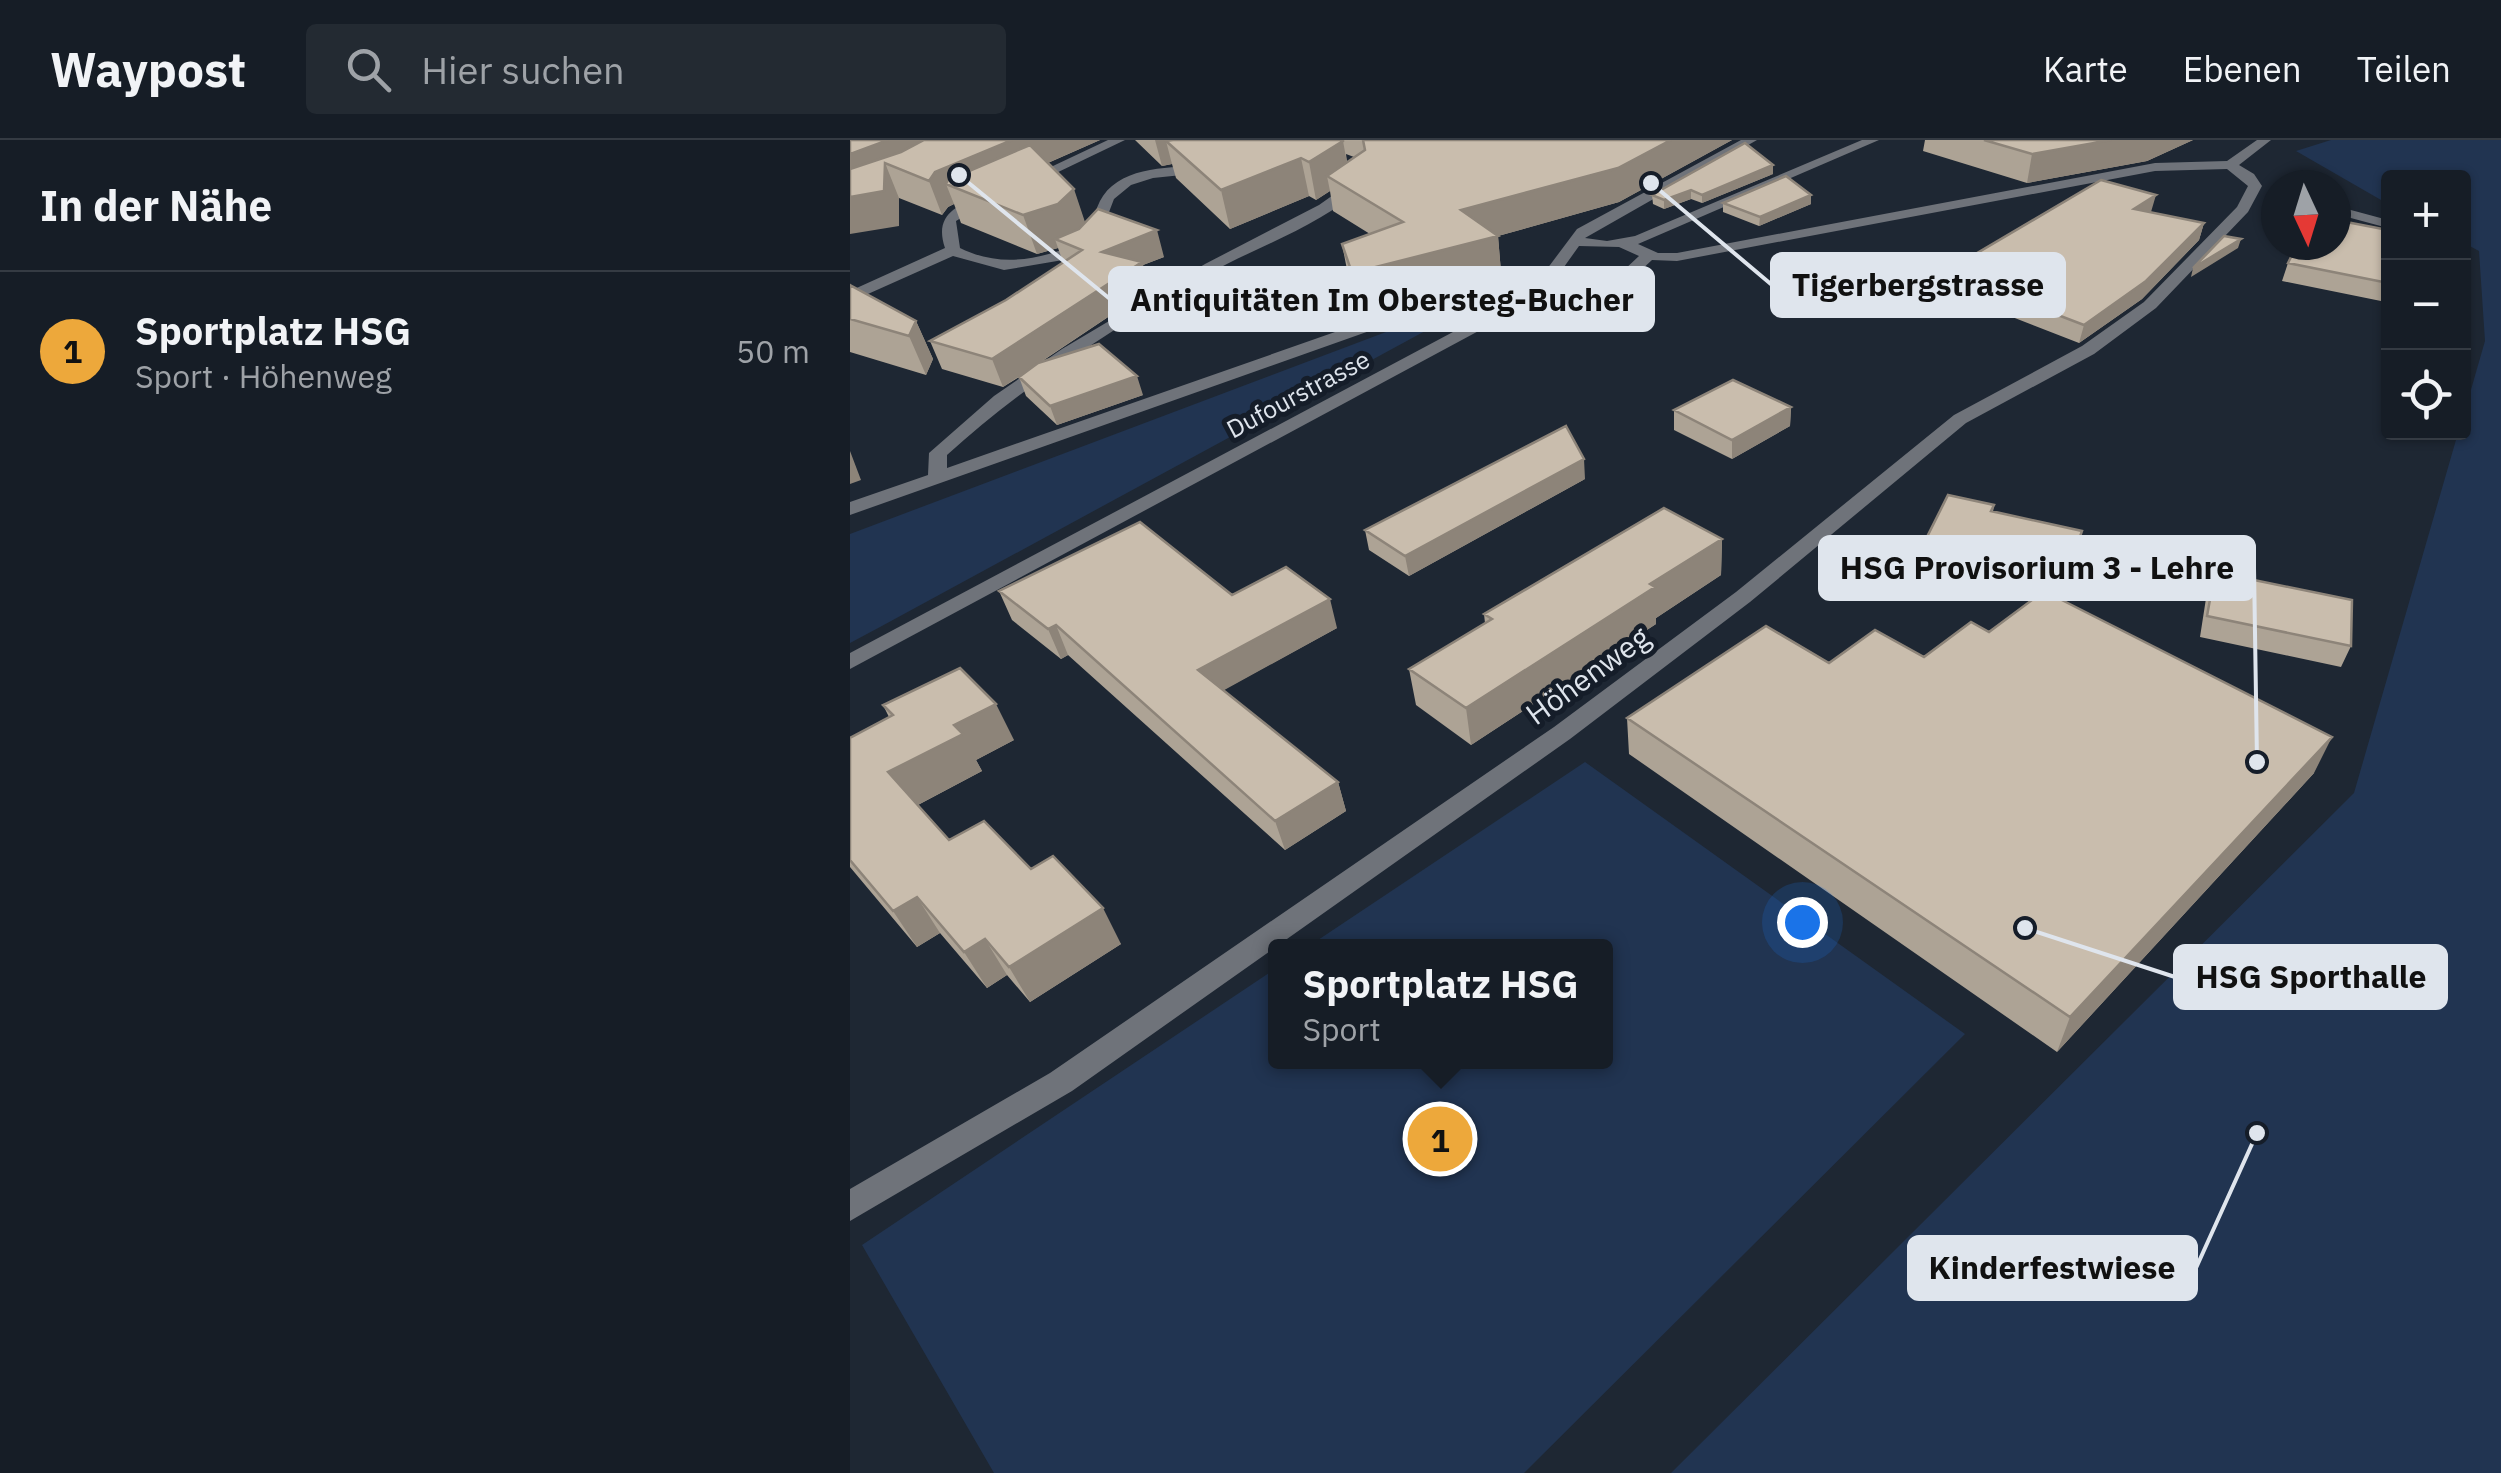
<!DOCTYPE html>
<html lang="de">
<head>
<meta charset="utf-8">
<style>
  body { margin:0; font-family:"IBM Plex Sans",sans-serif; background:#232a32; color:#f1f3f6 }
  .controls { position:absolute; right:30px; top:30px; display:grid; overflow:hidden; border-radius:10px; box-shadow:0 2px 8px #0004 }
  .controls button { width:90px; height:90px; display:grid; place-items:center; padding:0; border:0; border-bottom:2px solid #353b43; background:#161d26; color:#f1f3f6; font:50px sans-serif }
  .compass { position:absolute; left:1411px; top:30px; width:90px; height:90px; border-radius:50%; background:#161d26; box-shadow:0 2px 8px #0004; rotate:176deg }
  .you { position:absolute; left:952px; top:782px; width:35px; height:35px; margin:-25px; border:8px solid #fff; border-radius:50%; background:#1a73e8; box-shadow:0 0 0 15px #1a73e833 }
  .badge { display:grid; place-items:center; width:65px; height:65px; border-radius:50%; background:#eda83b; color:#111; font-size:32px; font-weight:700 }
  .pin { position:absolute; translate:-50% -50%; border:5px solid #fff; box-shadow:0 2px 10px #0006 }
  .popup { position:absolute; left:418px; top:799px; width:345px; height:130px; box-sizing:border-box; display:grid; place-content:center; border-radius:10px; background:#161d26; filter:drop-shadow(0 2px 8px #0005); font-size:32px; white-space:nowrap; color:#9ea2a7 }
  .popup b { font-size:38px; color:#f1f3f6 }
  .popup::after { content:''; position:absolute; left:50%; top:100%; margin-left:-20px; border:20px solid transparent; border-top-color:#161d26 }
  .list { margin:0; padding:0; list-style:none }
  h2 { display:flex; justify-content:space-between; align-items:center; height:130px; margin:0; padding:0 40px; font-size:42px }
  h2 small { font-size:32px; font-weight:400; color:#9ea2a7 }
  .list li { display:grid; grid-template-columns:65px 1fr auto; gap:30px; align-items:center; box-sizing:border-box; height:160px; padding:0 40px; border-top:2px solid #353b43 }
  .list b { display:block; font-size:38px; white-space:nowrap }
  .list p { margin:0; font-size:32px; white-space:nowrap; color:#9ea2a7 }
  .list em { font-size:32px; font-style:normal; color:#9ea2a7 }
  .icon { flex:none; width:55px; height:55px; fill:none; stroke:currentColor; stroke-width:2; stroke-linecap:round; stroke-linejoin:round }
  .map { position:relative; flex:none; width:1651px; height:1333px; overflow:hidden }
  header { display:flex; align-items:center; gap:60px; box-sizing:border-box; height:140px; padding:0 50px; background:#161d26; border-bottom:2px solid #353b43 }
  header strong { font-size:48px }
  nav { display:flex; gap:55px; margin-inline-start:auto; font-size:35px }
  .search { width:700px; height:90px; background:#232a32; display:flex; align-items:center; gap:25px; box-sizing:border-box; padding:0 35px; border-radius:10px; color:#9ea2a7; font-size:38px }
  main { display:flex }
  aside { flex:1; background:#161d26 }
  .map>svg:first-child { display:block }
</style>
</head>
<body>
<header>
<strong>Waypost</strong>
<div class="search"><svg class="icon" aria-label="search" viewBox="0 0 24 24"><circle cx="10" cy="10" r="6"/><path d="M15 15l6 6"/></svg>Hier suchen</div>
<nav><a>Karte</a><a>Ebenen</a><a>Teilen</a></nav>
</header>
<main>
<aside>
<h2>In der Nähe<small></small></h2>
<ul class="list">
<li><span class="badge">1</span><div><b>Sportplatz HSG</b><p>Sport · Höhenweg</p></div><em>50 m</em></li>
</ul>
</aside>
<div class="map">
<svg width="1651" height="1333" viewBox="0 0 1651 1333">
  <rect width="100%" height="100%" fill="#1e2733"/>
  <path fill="#213451" d="M1481 0H1651V1333H821L1504 653 1608 293 1614 292V274L1635 201 1629 111 1614 103V38H1538V64L1446 11Z
    M658 146 30 487 0 503V394Z
    M735 622 1115 894 674 1333H144L12 1105 425 829V922H755V806H459Z"/>
  <g fill="none" stroke-linecap="round" stroke-linejoin="round">
    <path fill="#6f737a" fill-rule="evenodd" d="M258 0H275L179 46 167 43Z
      M891 0H907L735 98 757 101 785 96 1012 0H1029L788 104 808 113H827L1305 23 1377 21 1407 0H1421L1389 25 1404 34 1412 46 1398 72 1306 168 1244 214 1116 283 900 462 720 599 222 951 0 1081V1049L200 933 704 587 886 452 1104 275 1232 206 1294 162 1387 67 1398 46 1377 29 1305 31 827 121 802 120 789 132 795 141 787 146 782 144 773 131 789 116 769 107 729 106 694 155 675 166 0 529V513L663 160 687 142 652 144 0 375V362L78 335 79 313 144 256 212 209 355 124 469 65 503 41 515 44C474 85 412 104 362 132 269 185 177 242 97 315V328L645 136 694 133 727 89Z
      M356 25 363 29 361 32 303 38 281 45 264 59 246 106 213 120 154 130 103 116 0 162V151L95 108C84 76 105 66 132 55L144 58 106 81 110 108C152 129 195 119 236 100 243 86 244 69 253 56 274 25 323 28 356 25Z
      M1486 66 1538 80V88L1486 74Z"/>
  </g>
  <path fill="#ada395" fill-rule="evenodd" d="M0 0H250L198 23 235 83 314 117 293 125 300 149 191 222 293 255 207 285 176 256 169 237 153 247 92 229 80 201 156 160 213 122 208 108 187 114 111 83 104 64 98 67 92 75 49 58V86Z
    M285 0H882L769 62 648 96 651 132 509 170 499 140 492 104 520 94 483 71 480 51 466 60 459 56 380 89 326 38 322 24 312 26ZM496 14 504 17 497 22Z
    M1075 0H1343L1297 21 1177 43 1073 11Z
    M923 34 852 63 841 59 814 69 803 64 802 55Z
    M873 63 961 64 909 86 873 72Z
    M1301 72 1354 83 1349 100 1292 159 1229 203 1093 150 1095 132Z
    M1438 123 1538 142 1531 161 1432 141Z
    M0 145 66 181 83 219 76 235 0 212Z
    M941 267 940 286 882 319 824 290V270Z
    M735 339 559 436 519 410 515 390Z
    M1144 365 1143 372 1232 391 1213 450 1074 418 1077 397Z
    M872 399 871 435 806 478V484L621 605 566 565 559 529 635 483 634 474Z
    M1365 432 1501 506 1491 527 1350 497 1357 452Z
    M149 451 382 455 487 488 373 550 488 642 496 671 435 710 218 515 211 519 162 480Z
    M1139 492 1464 633 1207 912 779 614 777 578 1074 517Z
    M33 565 164 600 126 620 132 631 68 665 99 700 181 729 271 804 180 862 157 835 137 848 90 793 67 807 0 727V598L39 577Z"/>
  <path fill="#8d8479" d="M38 0H115L35 23 49 58V86L0 94V14Z
    M162 0H250L124 55 96 44 104 64 98 67 92 75 79 41 85 32Z
    M305 0H382L316 1 322 24 312 26Z
    M821 0H882L769 62 648 96 651 132 509 170 502 133 611 70Z
    M1261 0H1343L1297 21 1177 43 1182 14Z
    M493 1 500 39 477 36 480 51 466 60 459 22Z
    M451 18 459 56 380 89 371 50Z
    M923 25V34L852 63V55Z
    M224 49 237 88 205 99 208 108 187 114 173 75Z
    M841 50V59L814 69V60Z
    M961 55V64L909 86 910 77Z
    M1306 55 1301 72 1284 69Z
    M1354 83 1349 100 1292 159 1229 203 1234 185Z
    M307 90 314 117 293 125 300 149 153 247 142 219 252 112Z
    M1391 99 1388 108 1341 137 1343 128Z
    M66 181 83 219 76 235 59 196Z
    M287 236 293 255 207 285 200 266Z
    M941 267 940 286 882 319V300Z
    M0 311 11 340 0 344Z
    M734 319 735 339 559 436 555 416Z
    M1232 391 1227 411 1213 450 1218 430Z
    M872 399 871 435 806 478V484L621 605 616 568 800 444Z
    M480 459 487 488 358 559 348 530Z
    M206 485 218 515 211 519 198 489Z
    M146 564 164 600 126 620 132 631 60 669 38 632 104 585Z
    M1482 597 1464 633 1207 912 1220 877Z
    M488 642 496 671 435 710 425 681Z
    M67 757 90 793 67 807 43 771Z
    M253 768 271 804 180 862 159 827Z
    M135 799 157 835 137 848 114 812Z"/>
  <path fill="#c9bdad" stroke="#8d8479" stroke-width="2.5" d="M0 0H38L0 14Z
    M74 0H162L85 32 79 41 35 23 34 51 0 57V29L51 12Z
    M323 0H493V1L459 22 451 18 371 50 316 1Z
    M513 0H821L768 28 611 70 648 96 502 133 492 104 553 82 477 36 515 10Z
    M1134 0H1261L1182 14Z
    M895 3 923 25 852 55 841 50 814 60 802 55Z
    M180 5 224 49 208 64 173 75 96 44 98 40Z
    M936 36 961 55 910 77 873 63Z
    M1251 40 1306 55 1284 69 1354 83 1296 141 1234 185 1095 132Z
    M248 69 307 90 252 112 292 122 142 219 80 201 156 160 232 110 205 99 229 89Z
    M1486 80 1538 90V143L1438 123 1447 105H1486Z
    M1374 96 1391 99 1343 128Z
    M0 145 66 181 59 196 0 179Z
    M249 204 287 236 200 266 169 237 188 223Z
    M883 240 941 267 882 300 824 270Z
    M716 286 734 319 555 416 515 390Z
    M1098 355 1144 365 1141 371 1232 391 1218 430 1077 397Z
    M814 368 872 399 800 444 805 447 616 568 559 529 642 479 634 474Z
    M290 382 382 455 436 427 480 459 348 530 488 642 425 681 206 485 198 489 149 451Z
    M1365 432 1502 460 1501 506 1357 476Z
    M1194 451 1482 597 1220 877 777 578 916 486 979 523 1025 490 1074 517 1121 482 1139 492Z
    M110 528 146 564 104 585 113 594 38 632 99 700 134 681 181 729 203 716 253 768 159 827 135 799 114 812 67 757 43 771 0 720V598L43 575 33 565Z"/>
  <g text-anchor="middle" stroke-width="10" stroke-linejoin="round" paint-order="stroke">
    <g font-size="25" fill="#dfe5ed" stroke="#151d29">
      <text transform="translate(448 254) rotate(-28)" y="9">Dufourstrasse</text>
    </g>
    <g font-size="30" fill="#dfe5ed" stroke="#151d29">
      <text transform="translate(738 536) rotate(-36)" y="10">Höhenweg</text>
    </g>
  </g>
  <path fill="none" stroke="#dfe5ed" stroke-width="4" d="M801 43L922 145M109 35L260 159M1407 622L1404 428M1175 788L1325 837M1407 993L1346 1128"/>
  <g fill="#dfe5ed" stroke="#151d29" stroke-width="4">
    <circle cx="801" cy="43" r="10"/>
    <circle cx="109" cy="35" r="10"/>
    <circle cx="1407" cy="622" r="10"/>
    <circle cx="1175" cy="788" r="10"/>
    <circle cx="1407" cy="993" r="10"/>
  </g>
  <g fill="#dfe5ed" stroke="#dfe5ed" stroke-width="4">
    <rect x="922" y="114" width="292" height="62" rx="10"/>
    <rect x="260" y="128" width="543" height="62" rx="10"/>
    <rect x="970" y="397" width="434" height="62" rx="10"/>
    <rect x="1325" y="806" width="271" height="62" rx="10"/>
    <rect x="1059" y="1097" width="287" height="62" rx="10"/>
  </g>
  <g font-size="32" text-anchor="middle" font-weight="bold" fill="#111">
    <text x="1068" y="156">Tigerbergstrasse</text>
    <text x="532" y="171">Antiquitäten Im Obersteg-Bucher</text>
    <text x="1187" y="439">HSG Provisorium 3 - Lehre</text>
    <text x="1461" y="848">HSG Sporthalle</text>
    <text x="1202" y="1139">Kinderfestwiese</text>
  </g>
</svg>
<div class="controls">
<button>+</button>
<button>−</button>
<button><svg class="icon" aria-label="locate" viewBox="0 0 24 24"><circle cx="12" cy="12" r="6"/><path d="M12 2v4M12 18v4M2 12h4M18 12h4"/></svg></button>
</div>
<svg class="compass" viewBox="-18 -18 36 36"><path d="M0-13l5 13h-10z" fill="#e53935"/><path d="M0 13l5-13h-10z" fill="#9ea2a7"/></svg>
<div class="you"></div>
<div class="pin badge" style="left:590px;top:999px">1</div>
<div class="popup"><b>Sportplatz HSG</b>Sport</div>
</div>
</main>
</body>
</html>
